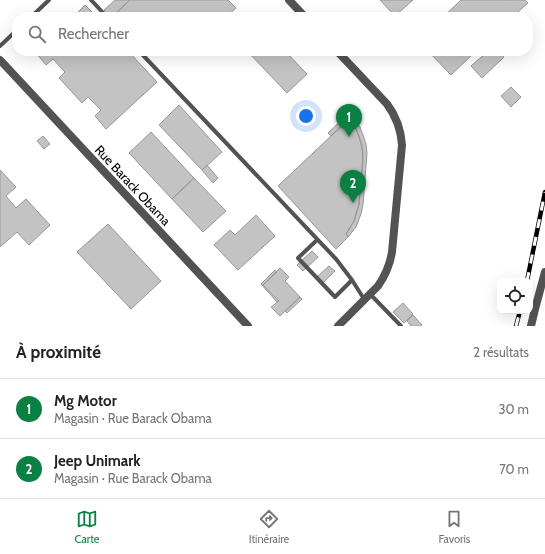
<!DOCTYPE html>
<html lang="fr">
<head>
<meta charset="utf-8">
<style>
  body { margin:0; font-family:Cabin,sans-serif; background:#f6f6f6; color:#222 }
  .controls { position:absolute; right:12px; bottom:12px; display:grid; overflow:hidden; border-radius:8px; box-shadow:0 4px 16px #0002 }
  .controls button { width:36px; height:36px; display:grid; place-items:center; padding:0; border:0; border-bottom:1px solid #e0e0e0; background:#fff; color:#222; font:20px sans-serif }
  .you { position:absolute; left:306px; top:116px; width:14px; height:14px; margin:-10px; border:3px solid #fff; border-radius:50%; background:#1a73e8; box-shadow:0 0 0 6px #1a73e833 }
  .badge { display:grid; place-items:center; width:26px; height:26px; border-radius:50%; background:#0b8043; color:#fff; font-size:13px; font-weight:700 }
  .pin { position:absolute; translate:-50% -33px; filter:drop-shadow(0 1px 2px #0008) }
  .pin::after { content:''; position:absolute; top:21px; width:14px; height:12px; background:inherit; clip-path:polygon(0 0,100% 0,50% 100%) }
  .list { margin:0; padding:0; list-style:none }
  h2 { display:flex; justify-content:space-between; align-items:center; height:52px; margin:0; padding:0 16px; font-size:17px }
  h2 small { font-size:13px; font-weight:400; color:#767676 }
  .list li { display:grid; grid-template-columns:26px 1fr auto; gap:12px; align-items:center; box-sizing:border-box; height:60px; padding:0 16px; border-top:1px solid #e0e0e0 }
  .list b { display:block; font-size:15px; white-space:nowrap }
  .list p { margin:0; font-size:13px; white-space:nowrap; color:#767676 }
  .list em { font-size:13px; font-style:normal; color:#767676 }
  .icon { flex:none; width:22px; height:22px; fill:none; stroke:currentColor; stroke-width:2; stroke-linecap:round; stroke-linejoin:round }
  .map { position:relative; flex:none; width:545px; height:326px; overflow:hidden }
  .search { position:absolute; background:#fff; box-shadow:0 4px 16px #0002; left:12px; right:12px; top:12px; height:44px; display:flex; align-items:center; gap:10px; box-sizing:border-box; padding:0 14px; border-radius:16px; color:#767676; font-size:15px }
  .sheet { height:172px; background:#fff }
  nav { display:flex; justify-content:space-around; align-items:center; box-sizing:border-box; height:56px; border-top:1px solid #e0e0e0; background:#fff; font-size:11px; color:#767676 }
  nav a { display:grid; justify-items:center; gap:2px }
  nav .on { color:#0b8043 }
  .map>svg:first-child { display:block }
</style>
</head>
<body>
<div class="map">
<svg width="545" height="326" viewBox="0 0 545 326">
  <rect width="100%" height="100%" fill="#fff"/>
  <path fill="#c3c3c3" stroke="#979797" d="M115 0H130L112 17H110L104 10Z
    M130 0H228L236 8 226 17H190L186 13 181 17H112Z
    M380 0H413L395 16Z
    M461 0H525L528 3 512 17H443Z
    M85 5 97 17H73Z
    M36 51H128L157 82 106 129 95 116 101 110 88 97 82 103 59 78 65 72 53 59 46 65 35 52Z
    M247 51H285L307 74 287 93Z
    M428 51H476L451 75Z
    M488 51H498L504 57 482 78 471 66Z
    M511 87 521 97 511 107 501 96Z
    M179 105 222 152 202 170 159 125Z
    M349 113 360 127 363 135 366 144 367 153 363 205 361 214 356 227 348 237 346 234 354 221 359 204 363 162 362 145 356 129 349 119 331 136 328 133Z
    M349 119 356 129 359 136 363 153 359 204 354 221 346 234 348 237 336 249 278 186Z
    M151 132 194 178 172 199 129 153Z
    M43 136 50 144 44 149 37 141Z
    M207 165 218 178 213 183 202 170Z
    M0 170 16 187 6 196 16 208 26 199 50 225 29 245 17 232 0 247Z
    M194 178 226 211 203 232 172 199Z
    M256 215 275 236 238 270 214 245 230 230 235 235Z
    M108 224 161 281 131 309 77 252Z
    M312 251 318 257 303 271 297 265Z
    M329 266 335 271 323 283 317 277Z
    M280 268 289 277 285 281 300 297 280 316 271 307 279 301 263 285Z
    M275 270 277 272 263 285 279 301 277 302 261 284Z
    M300 297 302 299 287 313 285 311Z
    M403 303 413 314 404 323 393 312Z
    M413 315 422 325 421 326H411L407 321Z"/>
  <g fill="none" stroke-linecap="round" stroke-linejoin="round">
    <path stroke="#535353" stroke-width="4" d="M91 0 107 17
      M31 17 49 0
      M0 46 17 30
      M139 51 336 259 352 280 364 299
      M317 240 298 258 335 297 352 280
      M370 294 401 326"/>
    <path stroke="#535353" stroke-width="8" d="M289 0 305 17
      M337 51 387 104C396 116 401 130 402 145L392 252C390 264 385 276 378 286L338 326
      M0 60 248 326
      M531 326 535 309 545 272"/>
    <g stroke="#000" stroke-width="4.5">
      <path id="rail" d="M527 281 545 192
        M516 326 520 311"/>
    </g>
    <use href="#rail" stroke="#fff" stroke-width="3" stroke-dasharray="9" stroke-linecap="butt"/>
  </g>
  <g text-anchor="middle" stroke-width="3" stroke-linejoin="round" paint-order="stroke">
    <g font-size="13" fill="#000" stroke="#fff">
      <text transform="translate(133 185) rotate(47)" y="5">Rue Barack Obama</text>
    </g>
  </g>
</svg>
<div class="controls">
<button><svg class="icon" aria-label="locate" viewBox="0 0 24 24"><circle cx="12" cy="12" r="6"/><path d="M12 2v4M12 18v4M2 12h4M18 12h4"/></svg></button>
</div>
<div class="you"></div>
<div class="pin badge" style="left:349px;top:137px">1</div>
<div class="pin badge" style="left:353px;top:203px">2</div>
<div class="search"><svg class="icon" aria-label="search" viewBox="0 0 24 24"><circle cx="10" cy="10" r="6"/><path d="M15 15l6 6"/></svg>Rechercher</div>
</div>
<section class="sheet">
<h2>À proximité<small>2 résultats</small></h2>
<ul class="list">
<li><span class="badge">1</span><div><b>Mg Motor</b><p>Magasin · Rue Barack Obama</p></div><em>30 m</em></li>
<li><span class="badge">2</span><div><b>Jeep Unimark</b><p>Magasin · Rue Barack Obama</p></div><em>70 m</em></li>
</ul>
</section>
<nav>
<a class="on"><svg class="icon" aria-label="map" viewBox="0 0 24 24"><path d="M3 6l6-2 6 2 6-2v14l-6 2-6-2-6 2zM9 4v14M15 6v14"/></svg>Carte</a>
<a><svg class="icon" aria-label="directions" viewBox="0 0 24 24"><path d="M12 3l9 9-9 9-9-9zM9 14v-3h6M13 9l2 2-2 2"/></svg>Itinéraire</a>
<a><svg class="icon" aria-label="saved" viewBox="0 0 24 24"><path d="M7 4h10v16l-5-4-5 4z"/></svg>Favoris</a>
</nav>
</body>
</html>
